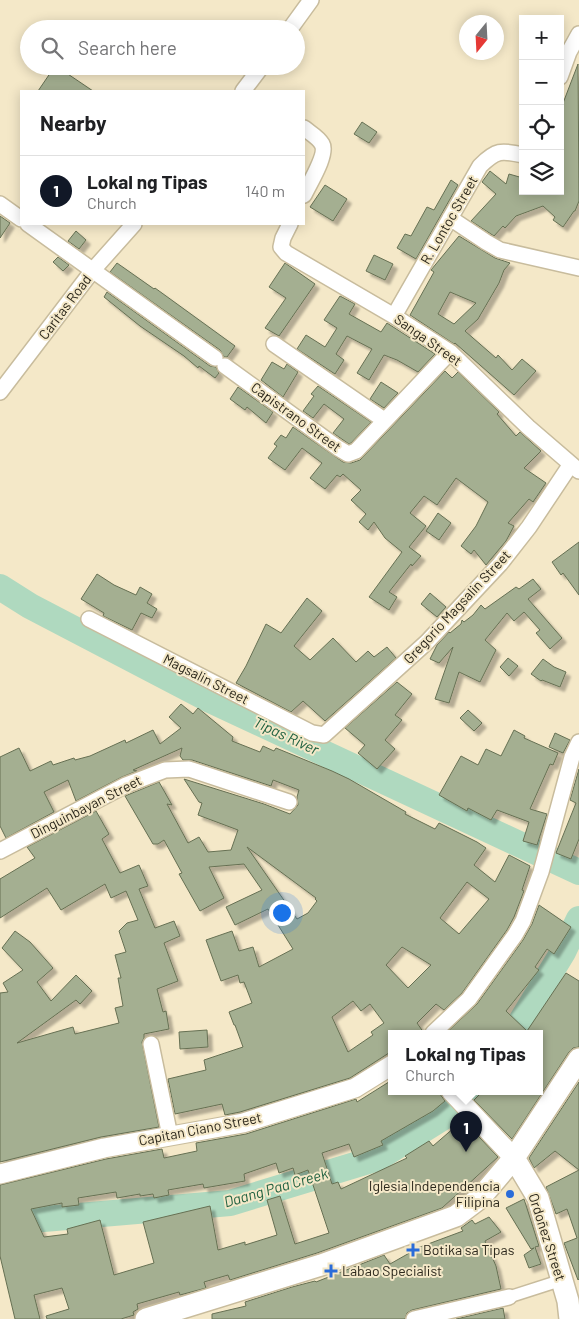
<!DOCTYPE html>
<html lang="en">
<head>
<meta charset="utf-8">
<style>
  body { margin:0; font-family:Barlow,sans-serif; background:#f2f2f2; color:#202124 }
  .controls { position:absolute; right:15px; top:15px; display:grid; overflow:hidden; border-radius:0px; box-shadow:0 2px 12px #0003 }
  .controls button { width:45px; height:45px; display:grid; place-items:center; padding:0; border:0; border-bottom:1px solid #e0e0e0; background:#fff; color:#202124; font:25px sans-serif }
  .compass { position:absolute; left:459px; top:15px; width:45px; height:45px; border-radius:50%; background:#fff; box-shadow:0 2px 12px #0003; rotate:198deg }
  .you { position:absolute; left:281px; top:912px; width:18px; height:18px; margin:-12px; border:4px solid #fff; border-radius:50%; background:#1a73e8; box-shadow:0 0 0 8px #1a73e833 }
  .badge { display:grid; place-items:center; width:32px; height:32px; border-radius:50%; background:#111827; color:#fff; font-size:16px; font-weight:700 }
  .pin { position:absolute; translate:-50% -41px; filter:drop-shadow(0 1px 2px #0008) }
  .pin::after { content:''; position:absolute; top:26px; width:18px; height:15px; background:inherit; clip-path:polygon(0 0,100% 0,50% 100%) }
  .popup { position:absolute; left:388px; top:1030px; width:155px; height:65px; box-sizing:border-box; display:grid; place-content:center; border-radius:0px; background:#fff; filter:drop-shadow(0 1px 4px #0005); font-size:16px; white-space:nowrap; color:#757577 }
  .popup b { font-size:19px; color:#202124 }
  .popup::after { content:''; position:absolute; left:50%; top:100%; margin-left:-10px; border:10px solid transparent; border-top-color:#fff }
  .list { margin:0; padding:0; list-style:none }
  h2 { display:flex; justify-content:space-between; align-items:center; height:65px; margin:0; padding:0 20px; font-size:21px }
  h2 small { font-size:16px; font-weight:400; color:#757577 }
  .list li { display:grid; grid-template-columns:32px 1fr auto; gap:15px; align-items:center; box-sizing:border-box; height:70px; padding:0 20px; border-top:1px solid #e0e0e0 }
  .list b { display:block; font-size:19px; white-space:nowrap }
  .list p { margin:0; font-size:16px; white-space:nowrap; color:#757577 }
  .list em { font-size:16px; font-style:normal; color:#757577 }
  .icon { flex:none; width:28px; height:28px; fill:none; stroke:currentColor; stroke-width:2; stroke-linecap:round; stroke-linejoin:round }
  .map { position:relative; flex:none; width:579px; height:1319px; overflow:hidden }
  .search { position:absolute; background:#fff; box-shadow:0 2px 12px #0003; left:20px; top:20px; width:285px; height:55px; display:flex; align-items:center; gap:12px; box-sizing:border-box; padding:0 18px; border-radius:28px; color:#757577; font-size:19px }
  .panel { position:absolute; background:#fff; box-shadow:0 2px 12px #0003; left:20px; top:90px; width:285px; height:135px; border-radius:0px }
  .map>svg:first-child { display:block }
</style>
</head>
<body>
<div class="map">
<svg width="579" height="1319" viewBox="0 0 579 1319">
  <defs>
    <filter id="shadow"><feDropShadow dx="4.5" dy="4.5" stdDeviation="1" flood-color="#0004"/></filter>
  </defs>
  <rect width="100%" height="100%" fill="#f4e8c8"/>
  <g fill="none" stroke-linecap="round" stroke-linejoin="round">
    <path stroke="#afd9bf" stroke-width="26" d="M0 587 30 606 210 700 579 872
      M514 1033 563 952 579 919
      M0 1232 32 1220 230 1203 378 1158 450 1113 471 1091"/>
  </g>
  <path fill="#a4af91" stroke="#667053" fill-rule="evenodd" filter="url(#shadow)" d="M578 64 579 201 575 211H574L563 227 553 220 555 217 543 206 516 216 505 228 503 226 494 236 471 221 496 194 482 182 490 171 506 184 509 174 523 178V191H560V111Z
    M55 66H56L93 91H38Z
    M362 122 377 132 369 143 354 134Z
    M451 180 458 185 416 259 397 248 405 234 411 236 427 207 434 210Z
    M325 185 347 199 333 221 310 207Z
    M0 216 10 223 0 238Z
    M76 231 86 240 79 249 68 241Z
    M459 236 495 258 510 263 504 270 499 283 478 319 465 331 496 358 498 355 512 370 522 359 536 371 514 395 455 343 454 344 410 315 434 272 431 270ZM450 292 476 303 454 324 438 314Z
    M374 255 393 264 385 280 366 271Z
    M58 257 69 265 63 271 53 262Z
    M117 263 154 289 155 288 235 346 227 357H224L220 350 110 272Z
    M285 263 315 284 279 336 265 328 286 298 269 287Z
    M107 292 210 366 216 367 219 373 215 378 199 366 198 368 184 356 140 326 104 297Z
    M340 296 355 304 349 314 381 332 387 323 435 354 418 372 397 360 384 355 369 380 357 373 372 349 347 336 336 354 344 360 335 374 297 349 306 335 325 347 337 328 324 320Z
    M272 362 284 369 287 364 298 372 283 397 261 380Z
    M445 371 452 378 458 372 499 412 497 414 516 436 520 432 541 451 524 468 546 483 533 502 529 499 508 523 514 526 506 541 486 565 474 550 471 554 461 546 476 526 488 502 456 478 437 505 424 496 410 513 426 526 409 547 421 556 412 566 411 564 389 592 397 597 389 610 369 597 402 552 385 538 374 522 368 530 359 522 366 514 351 500 361 490 343 474 340 477 337 475 325 489 310 478 322 463 302 448 285 470 268 458 277 446 274 444 281 435 286 438 293 427 343 462 351 463 360 460Z
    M381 382 398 393 384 408 370 399Z
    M318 386 371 422 351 443 349 444 333 433 344 419 324 404 313 418 303 411 314 396 311 394Z
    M238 387 273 412 266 423 247 407 245 410 230 399Z
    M438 513 451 523 439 540 426 531Z
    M579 542V595L563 573 561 575 552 562Z
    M97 574 114 585 136 595 140 587 152 594 147 603 157 609 152 618 141 613 132 630 103 616 104 613 81 599Z
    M533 579 541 589 528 599 562 638 550 649 536 633 540 630 524 612 514 621 507 613 485 640 496 650 480 682 459 672 449 703 435 699 453 647 439 663 430 659 437 645 449 632 450 633 461 624 462 620 464 622 473 615 481 605 485 609 516 587 519 589Z
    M430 593 446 607 437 617 421 604Z
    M307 598 322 611 294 646 310 660 333 638 356 662 368 651 374 657 387 647 396 658 325 721 303 701 291 712 236 683 246 666 266 624 281 633Z
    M508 658 518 666 509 676 500 667Z
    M543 659 554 667 566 672 560 687 542 680 541 681 531 674Z
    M397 682 412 694 395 715 402 720 385 740 395 749 377 769 358 753 365 745 345 728Z
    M181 704 193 714 198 708 233 737 232 741 260 752 263 746 274 751 276 748 332 771 349 779 406 812 405 814 435 829 439 823 477 842 486 848 474 865 495 882 509 855 530 866 522 890 524 891 514 917 507 930 462 993 444 1010 436 1004 417 1023 424 1033H392V1051L350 1078 240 1112 225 1115 222 1104 175 1114 168 1079 206 1070 204 1060 243 1047 235 1025H234L229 1012 252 1003 244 982 240 983 238 975 221 981 206 940 232 931 239 951 253 947 259 967 293 949 268 909 235 925 226 907 262 890 244 864 209 867 224 898 200 911 179 874 182 873 164 840 158 844H153L125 796 159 782 172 805 167 804 188 843 199 837 208 852 231 850 238 830 198 815 202 803 199 802 184 779 264 804 290 814 298 805 297 797 299 790 273 780 271 786 192 760H183L180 756 182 748 133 770 137 771 122 777 76 801 68 780 44 792 54 812 6 838 0 826V757L19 748 30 771 51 761 53 765 74 758 75 760 90 756 125 740 126 743 153 730 160 744 181 728 169 717ZM247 847 316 898 315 899 317 901 308 913 297 919ZM467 882 489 899 459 934 440 918ZM402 947 431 965 408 988 386 965ZM353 1001 361 1011 370 1004 384 1023 371 1032 373 1035 348 1052 332 1017Z
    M468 710 482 723 474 731 460 718Z
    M514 730 525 736 524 738 558 753 553 765 550 764 530 809 547 814 537 845 523 841 529 822 497 810 491 820 468 808 467 811 439 795 461 756 478 765 486 749 501 756Z
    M555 733 570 740 563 753 549 747Z
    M579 769V839L571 859 556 853 576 803 570 800Z
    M96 811 109 834 102 839 120 873 139 865 148 886 139 889 155 928 174 921 180 936 164 943 178 981 157 989 163 1012 166 1011 169 1029 144 1034V1038L142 1042 159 1127 101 1137 0 1162V993L8 992 3 983 23 970 2 948 15 931 30 942 53 968 37 982 51 1001 76 975 92 991 80 1004 76 1000 17 1043 73 1027 75 1034 119 1023 115 1008 123 1006 118 978H121L115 955 126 952 119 931 127 923 138 920 126 891 111 898 105 884 61 910 47 888 0 918V879L35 858 27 847Z
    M539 905 571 927 554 954 547 949 535 967 539 970 506 1011 527 1031 566 973 579 981V1047L573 1048 569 1052 512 1139 474 1100 483 1091H540V1033H446L477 1004 523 940 532 924Z
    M207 1030 208 1047 180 1049 179 1032Z
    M392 1080V1091H440V1094L445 1101 433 1111 381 1141 383 1145 354 1157 349 1144 322 1153 332 1184 338 1182 341 1189 407 1158 405 1156 429 1141 433 1146 463 1120 498 1157 442 1208 317 1253 230 1280 228 1275 204 1282 206 1288 180 1295 179 1292 137 1304 138 1309 133 1312 134 1315 121 1319H47L46 1316 69 1309 62 1288 34 1295 40 1319H15L0 1256V1185L106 1159 162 1149 164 1158 197 1151 196 1143 246 1134 356 1099 357 1102ZM276 1163 279 1173 293 1168 295 1175 308 1170 329 1233 295 1244 280 1196 267 1200 277 1235 245 1245V1242L218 1250 210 1206 143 1222 154 1263 114 1275 100 1220 67 1229 68 1234 44 1237 31 1209 62 1203V1207L79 1205 78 1198 116 1192 117 1198 140 1194V1196L153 1194 154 1198 169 1195 168 1190 203 1184 204 1188 245 1181 244 1174Z
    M579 1082V1170L555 1151 534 1168 529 1158Z
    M579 1170V1279L578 1280 564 1243 577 1238 567 1209 556 1214 546 1187Z
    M524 1199 539 1246 535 1247 541 1264 529 1268 524 1255 534 1248 531 1249 506 1208Z
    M489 1217 501 1232 485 1241 496 1266 501 1289 412 1310 407 1313 405 1319H212V1314L246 1306 245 1302 292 1287 315 1281 316 1282 384 1255 390 1264 420 1247 463 1231 461 1228 472 1220 475 1224Z
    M503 1308 505 1319H456Z"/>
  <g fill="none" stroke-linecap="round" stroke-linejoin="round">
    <g stroke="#c8bc9d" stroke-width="14">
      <path id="pedestrian" d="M509 1297 562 1280"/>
    </g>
    <g stroke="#c8bc9d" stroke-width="18">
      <path id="minor" d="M290 29 311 0
        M560 77 569 52 579 34
        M243 91 262 66
        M304 128C310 133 318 137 322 144 328 154 309 184 304 195
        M0 204 21 219
        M450 218 486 242 500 250 579 268
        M28 224 215 358
        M290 224 283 238 281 247 286 253 394 316 450 352 528 427 579 471
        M394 316 480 166C496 150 501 150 523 155
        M274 344 384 420
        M225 366 338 448 348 454 356 451 450 352
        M0 392 93 270 134 224
        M89 619 312 733 324 735 427 642 500 564 529 527 571 464
        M0 851 126 785 165 770 189 769 289 802
        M433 1033 469 999 515 935 523 921 541 872 572 757 579 742
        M151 1044 170 1136
        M414 1319 509 1297"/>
    </g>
    <g stroke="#c8bc9d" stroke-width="21">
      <path id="tertiary" d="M451 1091 514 1158
        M0 1174 104 1148 243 1123 355 1088 392 1065"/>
    </g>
    <g stroke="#c8bc9d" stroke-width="24">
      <path id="secondary" d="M514 1158 538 1198 568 1301 570 1319
        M146 1319 321 1265 456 1216 480 1198 514 1158 579 1059"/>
    </g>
    <use href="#pedestrian" stroke="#fff" stroke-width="11"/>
    <use href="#minor" stroke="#fff" stroke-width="15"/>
    <use href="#tertiary" stroke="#fff" stroke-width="19"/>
    <use href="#secondary" stroke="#fff" stroke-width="21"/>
  </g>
  <g fill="#2b6cd9" stroke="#f4e8c8" stroke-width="2">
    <circle cx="510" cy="1194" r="5"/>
    <path d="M410.5 1242.5h5v5h5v5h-5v5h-5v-5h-5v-5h5z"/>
    <path d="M328.5 1263.5h5v5h5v5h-5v5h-5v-5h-5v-5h5z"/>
  </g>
  <g text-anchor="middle" stroke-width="4" stroke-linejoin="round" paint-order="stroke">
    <g font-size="14" fill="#2b271b" stroke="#f4e8c8">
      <text transform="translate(449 220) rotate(-60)" y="5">R. Lontoc Street</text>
      <text transform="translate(65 307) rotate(-53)" y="5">Caritas Road</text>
      <text transform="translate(428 340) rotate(35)" y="5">Sanga Street</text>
      <text transform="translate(296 417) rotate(36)" y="5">Capistrano Street</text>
      <text transform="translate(457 607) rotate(-47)" y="5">Gregorio Magsalin Street</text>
      <text transform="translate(206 679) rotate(27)" y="5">Magsalin Street</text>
      <text transform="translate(86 807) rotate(-27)" y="5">Dinguinbayan Street</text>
      <text transform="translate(200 1129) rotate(-11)" y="5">Capitan Ciano Street</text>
      <text transform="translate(547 1237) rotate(72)" y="5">Ordoñez Street</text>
    </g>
    <g font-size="14" fill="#2b271b" stroke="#f4e8c8" text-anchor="start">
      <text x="500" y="1191" text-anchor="end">Iglesia Independencia<tspan x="500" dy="16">Filipina</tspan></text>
      <text x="423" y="1255">Botika sa Tipas</text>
      <text x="342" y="1276">Labao Specialist</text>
    </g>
    <g font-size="15" font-style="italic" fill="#1f6140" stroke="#f4e8c8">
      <text transform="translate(286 736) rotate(25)" y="5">Tipas River</text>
      <text transform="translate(276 1188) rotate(-16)" y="5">Daang Paa Creek</text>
    </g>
  </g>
</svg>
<div class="controls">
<button>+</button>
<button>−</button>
<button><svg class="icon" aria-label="locate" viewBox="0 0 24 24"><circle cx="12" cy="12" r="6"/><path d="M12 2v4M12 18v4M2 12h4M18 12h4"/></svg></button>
<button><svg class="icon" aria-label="layers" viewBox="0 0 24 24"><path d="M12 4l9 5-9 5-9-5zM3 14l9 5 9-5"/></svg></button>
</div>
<svg class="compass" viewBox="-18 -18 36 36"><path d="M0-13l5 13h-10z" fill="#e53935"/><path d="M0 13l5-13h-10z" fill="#757577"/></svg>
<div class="you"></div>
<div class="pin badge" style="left:466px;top:1152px">1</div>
<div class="popup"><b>Lokal ng Tipas</b>Church</div>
<div class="search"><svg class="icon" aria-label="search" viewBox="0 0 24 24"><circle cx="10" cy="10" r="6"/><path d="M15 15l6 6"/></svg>Search here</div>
<section class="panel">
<h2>Nearby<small></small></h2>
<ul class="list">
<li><span class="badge">1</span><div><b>Lokal ng Tipas</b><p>Church</p></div><em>140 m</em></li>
</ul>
</section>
</div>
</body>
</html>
